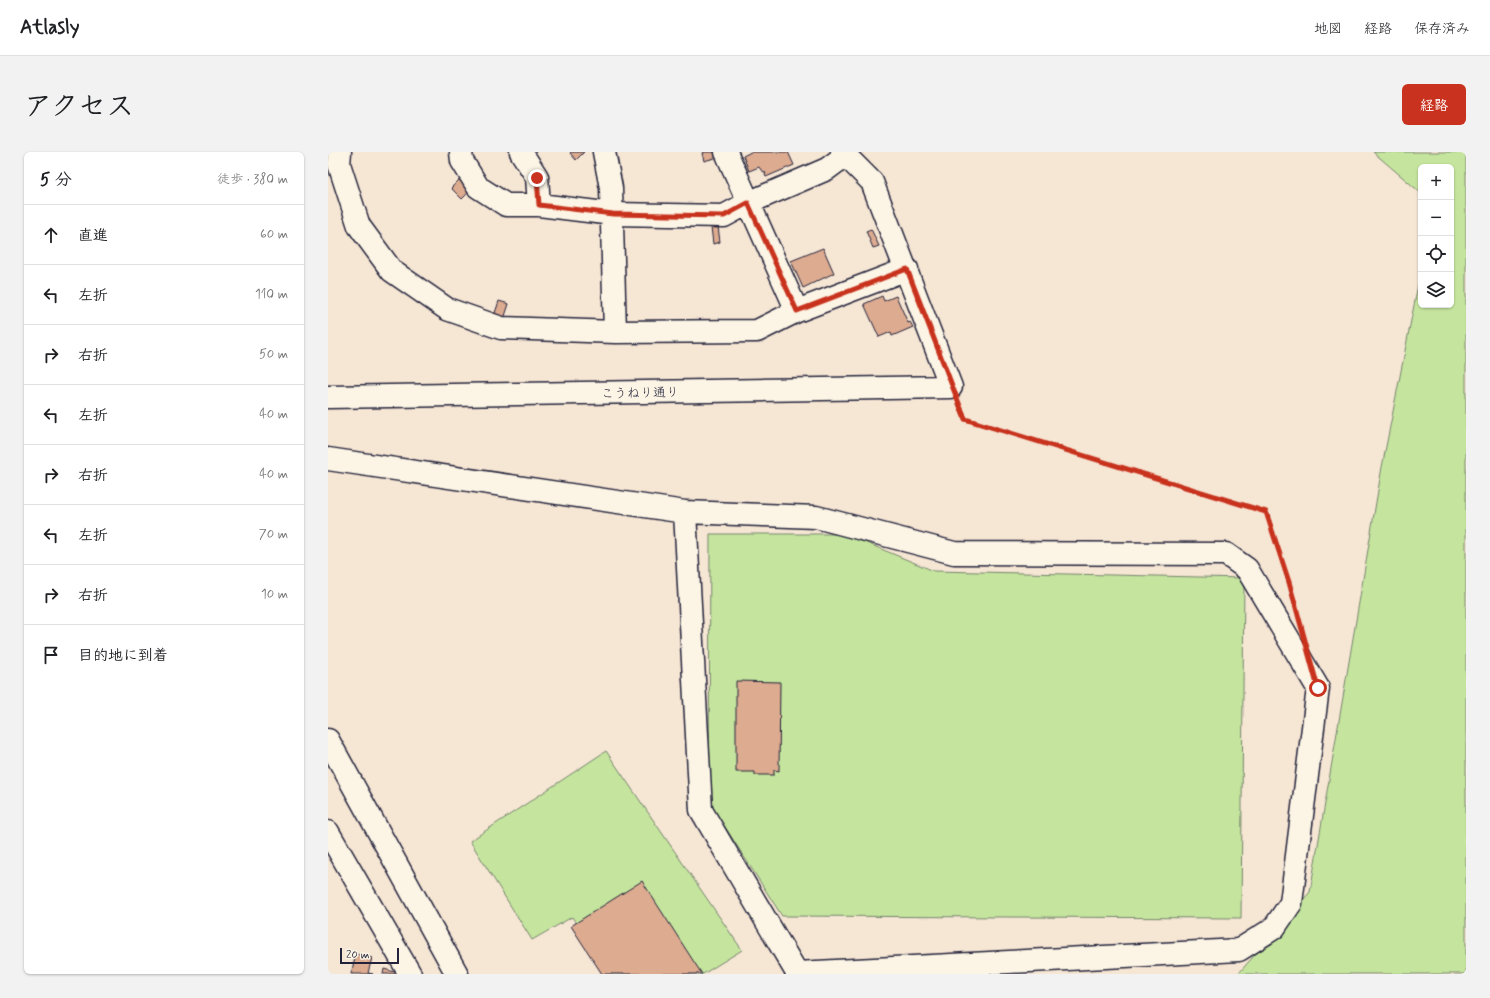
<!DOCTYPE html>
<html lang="ja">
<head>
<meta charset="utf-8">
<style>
  body { margin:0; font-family:Mynerve,"Klee One",sans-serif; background:#f2f2f2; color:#202124 }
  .controls { position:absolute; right:12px; top:12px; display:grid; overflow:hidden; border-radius:6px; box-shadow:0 1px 3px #0004 }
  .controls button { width:36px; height:36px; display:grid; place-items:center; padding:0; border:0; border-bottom:1px solid #e0e0e0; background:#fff; color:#202124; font:20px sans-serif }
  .scale { position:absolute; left:12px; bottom:10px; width:59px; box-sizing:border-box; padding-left:4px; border:2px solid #22223b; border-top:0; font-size:11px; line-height:14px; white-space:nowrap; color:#22223b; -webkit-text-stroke:3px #fcf5e5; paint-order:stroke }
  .stop { position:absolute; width:12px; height:12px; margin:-9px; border:3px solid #c8321e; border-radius:50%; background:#fff }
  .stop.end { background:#c8321e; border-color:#fff; box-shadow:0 1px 4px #0008 }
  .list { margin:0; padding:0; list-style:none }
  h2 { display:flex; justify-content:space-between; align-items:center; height:52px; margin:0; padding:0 16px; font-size:17px }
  h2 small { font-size:13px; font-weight:400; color:#757577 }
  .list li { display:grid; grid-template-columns:26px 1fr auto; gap:12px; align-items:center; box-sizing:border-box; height:60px; padding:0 16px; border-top:1px solid #e0e0e0 }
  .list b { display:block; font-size:15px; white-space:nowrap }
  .list em { font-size:13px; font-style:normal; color:#757577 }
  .icon { flex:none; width:22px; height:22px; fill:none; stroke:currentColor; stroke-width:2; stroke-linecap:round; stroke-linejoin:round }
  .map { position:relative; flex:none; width:1138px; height:822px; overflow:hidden; border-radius:6px }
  header { display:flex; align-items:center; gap:24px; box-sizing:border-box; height:56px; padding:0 20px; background:#fff; border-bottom:1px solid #e0e0e0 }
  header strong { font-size:19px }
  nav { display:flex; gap:22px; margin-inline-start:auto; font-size:14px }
  .intro { display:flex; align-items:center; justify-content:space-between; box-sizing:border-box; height:96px; padding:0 24px }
  h1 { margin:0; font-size:28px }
  .button { padding:10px 18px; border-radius:6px; background:#c8321e; color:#fff; font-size:14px; font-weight:700 }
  main { display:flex; gap:24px; padding:0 24px }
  aside { flex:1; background:#fff; border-radius:6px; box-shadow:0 1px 3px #0004 }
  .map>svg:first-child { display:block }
</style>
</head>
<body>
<header>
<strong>Atlasly</strong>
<nav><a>地図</a><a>経路</a><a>保存済み</a></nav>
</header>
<div class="intro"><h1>アクセス</h1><a class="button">経路</a></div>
<main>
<aside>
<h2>5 分<small>徒歩 · 380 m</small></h2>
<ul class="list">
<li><svg class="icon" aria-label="ahead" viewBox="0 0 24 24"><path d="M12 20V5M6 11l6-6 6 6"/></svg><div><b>直進</b></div><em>60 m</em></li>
<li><svg class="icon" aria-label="left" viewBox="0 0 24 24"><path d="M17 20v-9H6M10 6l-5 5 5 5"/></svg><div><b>左折</b></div><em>110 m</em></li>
<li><svg class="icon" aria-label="right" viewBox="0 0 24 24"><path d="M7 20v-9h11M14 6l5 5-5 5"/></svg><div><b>右折</b></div><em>50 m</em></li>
<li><svg class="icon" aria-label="left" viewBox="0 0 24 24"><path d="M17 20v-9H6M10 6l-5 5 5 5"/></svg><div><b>左折</b></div><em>40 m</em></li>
<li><svg class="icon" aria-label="right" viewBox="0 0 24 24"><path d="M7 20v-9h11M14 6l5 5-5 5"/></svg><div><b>右折</b></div><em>40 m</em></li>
<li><svg class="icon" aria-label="left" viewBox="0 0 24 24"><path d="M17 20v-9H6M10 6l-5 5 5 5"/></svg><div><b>左折</b></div><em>70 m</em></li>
<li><svg class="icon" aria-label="right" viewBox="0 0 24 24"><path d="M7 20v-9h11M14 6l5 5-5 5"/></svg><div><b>右折</b></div><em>10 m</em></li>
<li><svg class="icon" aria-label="arrive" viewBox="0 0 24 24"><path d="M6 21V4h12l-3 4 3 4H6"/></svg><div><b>目的地に到着</b></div></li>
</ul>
</aside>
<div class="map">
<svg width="1138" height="822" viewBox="0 0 1138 822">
  <rect width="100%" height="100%" fill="#f6e6d4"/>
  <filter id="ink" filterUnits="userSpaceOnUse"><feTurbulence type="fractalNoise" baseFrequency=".025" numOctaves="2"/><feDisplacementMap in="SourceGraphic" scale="8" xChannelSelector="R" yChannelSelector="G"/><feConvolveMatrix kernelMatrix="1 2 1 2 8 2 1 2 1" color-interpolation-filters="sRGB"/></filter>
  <g filter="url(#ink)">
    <path fill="#c5e59e" stroke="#74846c" d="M1045 0H1138V822H910L982 740 1054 315 1093 118V153H1123V15H1093V41Z
      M382 382H517L606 419 916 426 913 766 454 764 381 650Z
      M278 599 414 798 375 822H283L244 765 204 788 142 689Z"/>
    <path fill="#ddab90" stroke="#22223b" d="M243 0H256L248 8 242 1Z
      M377 0H389L390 5 376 9 374 1Z
      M423 0H460L466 13 438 25 437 23 438 21 433 18 431 15 421 19 415 4Z
      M132 27 143 38 134 47 123 36Z
      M390 74 392 90 385 92 383 75Z
      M543 77 551 94 545 96 538 79Z
      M495 96 506 121 475 136 463 109Z
      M554 144 556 149 568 144 580 171 582 170 585 175 564 184 563 180 551 185 536 152Z
      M171 149 181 152 176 167 166 164Z
      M408 529 452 530 451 619 446 618V623H427V620H408Z
      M314 729 366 810 374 822H274L243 774Z
      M28 802 44 806 40 821 45 822H23Z
      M56 817 70 821V822H55Z"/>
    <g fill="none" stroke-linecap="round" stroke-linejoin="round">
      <g stroke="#22223b" stroke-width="25">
        <path id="minor" d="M12 0 11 12 31 74 64 119 119 157 173 176 287 180 429 179 469 159 579 117
          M133 0 134 9 150 35 178 53H211L285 62 396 64 420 51 499 17 518 3
          M193 0 209 25 211 53
          M276 0 283 36 287 180
          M398 0 469 159
          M0 245 623 235 544 30 514 0
          M0 307 357 360 488 365 626 401 898 402 919 417 990 536 963 751 946 776 911 798 469 821 373 658 357 360
          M0 588 129 822
          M0 680 82 822"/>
      </g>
      <path stroke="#22223b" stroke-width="2.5" stroke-dasharray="1 3" stroke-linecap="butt" d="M631 253 637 267 939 360 968 456"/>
      <use href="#minor" stroke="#fcf5e5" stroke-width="22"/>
    </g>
  </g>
  <g fill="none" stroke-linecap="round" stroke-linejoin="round" filter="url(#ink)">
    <path stroke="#c8321e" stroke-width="5" d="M209 26 211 53 285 62 396 64 420 51 469 159 579 117 637 267 938 360 961 430 990 536"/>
  </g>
  <g text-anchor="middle" stroke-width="3.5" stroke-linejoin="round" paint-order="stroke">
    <g font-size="13" fill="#22223b" stroke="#fcf5e5">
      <text transform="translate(312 240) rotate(-1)" y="5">こうねり通り</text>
    </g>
  </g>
</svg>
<div class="controls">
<button>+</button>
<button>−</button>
<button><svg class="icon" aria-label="locate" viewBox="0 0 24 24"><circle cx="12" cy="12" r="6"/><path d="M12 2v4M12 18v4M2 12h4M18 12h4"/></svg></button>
<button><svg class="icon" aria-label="layers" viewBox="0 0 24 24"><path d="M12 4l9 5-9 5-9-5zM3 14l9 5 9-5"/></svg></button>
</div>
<div class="scale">20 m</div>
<div class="stop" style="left:990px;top:536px"></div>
<div class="stop end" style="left:209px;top:26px"></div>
</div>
</main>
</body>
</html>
